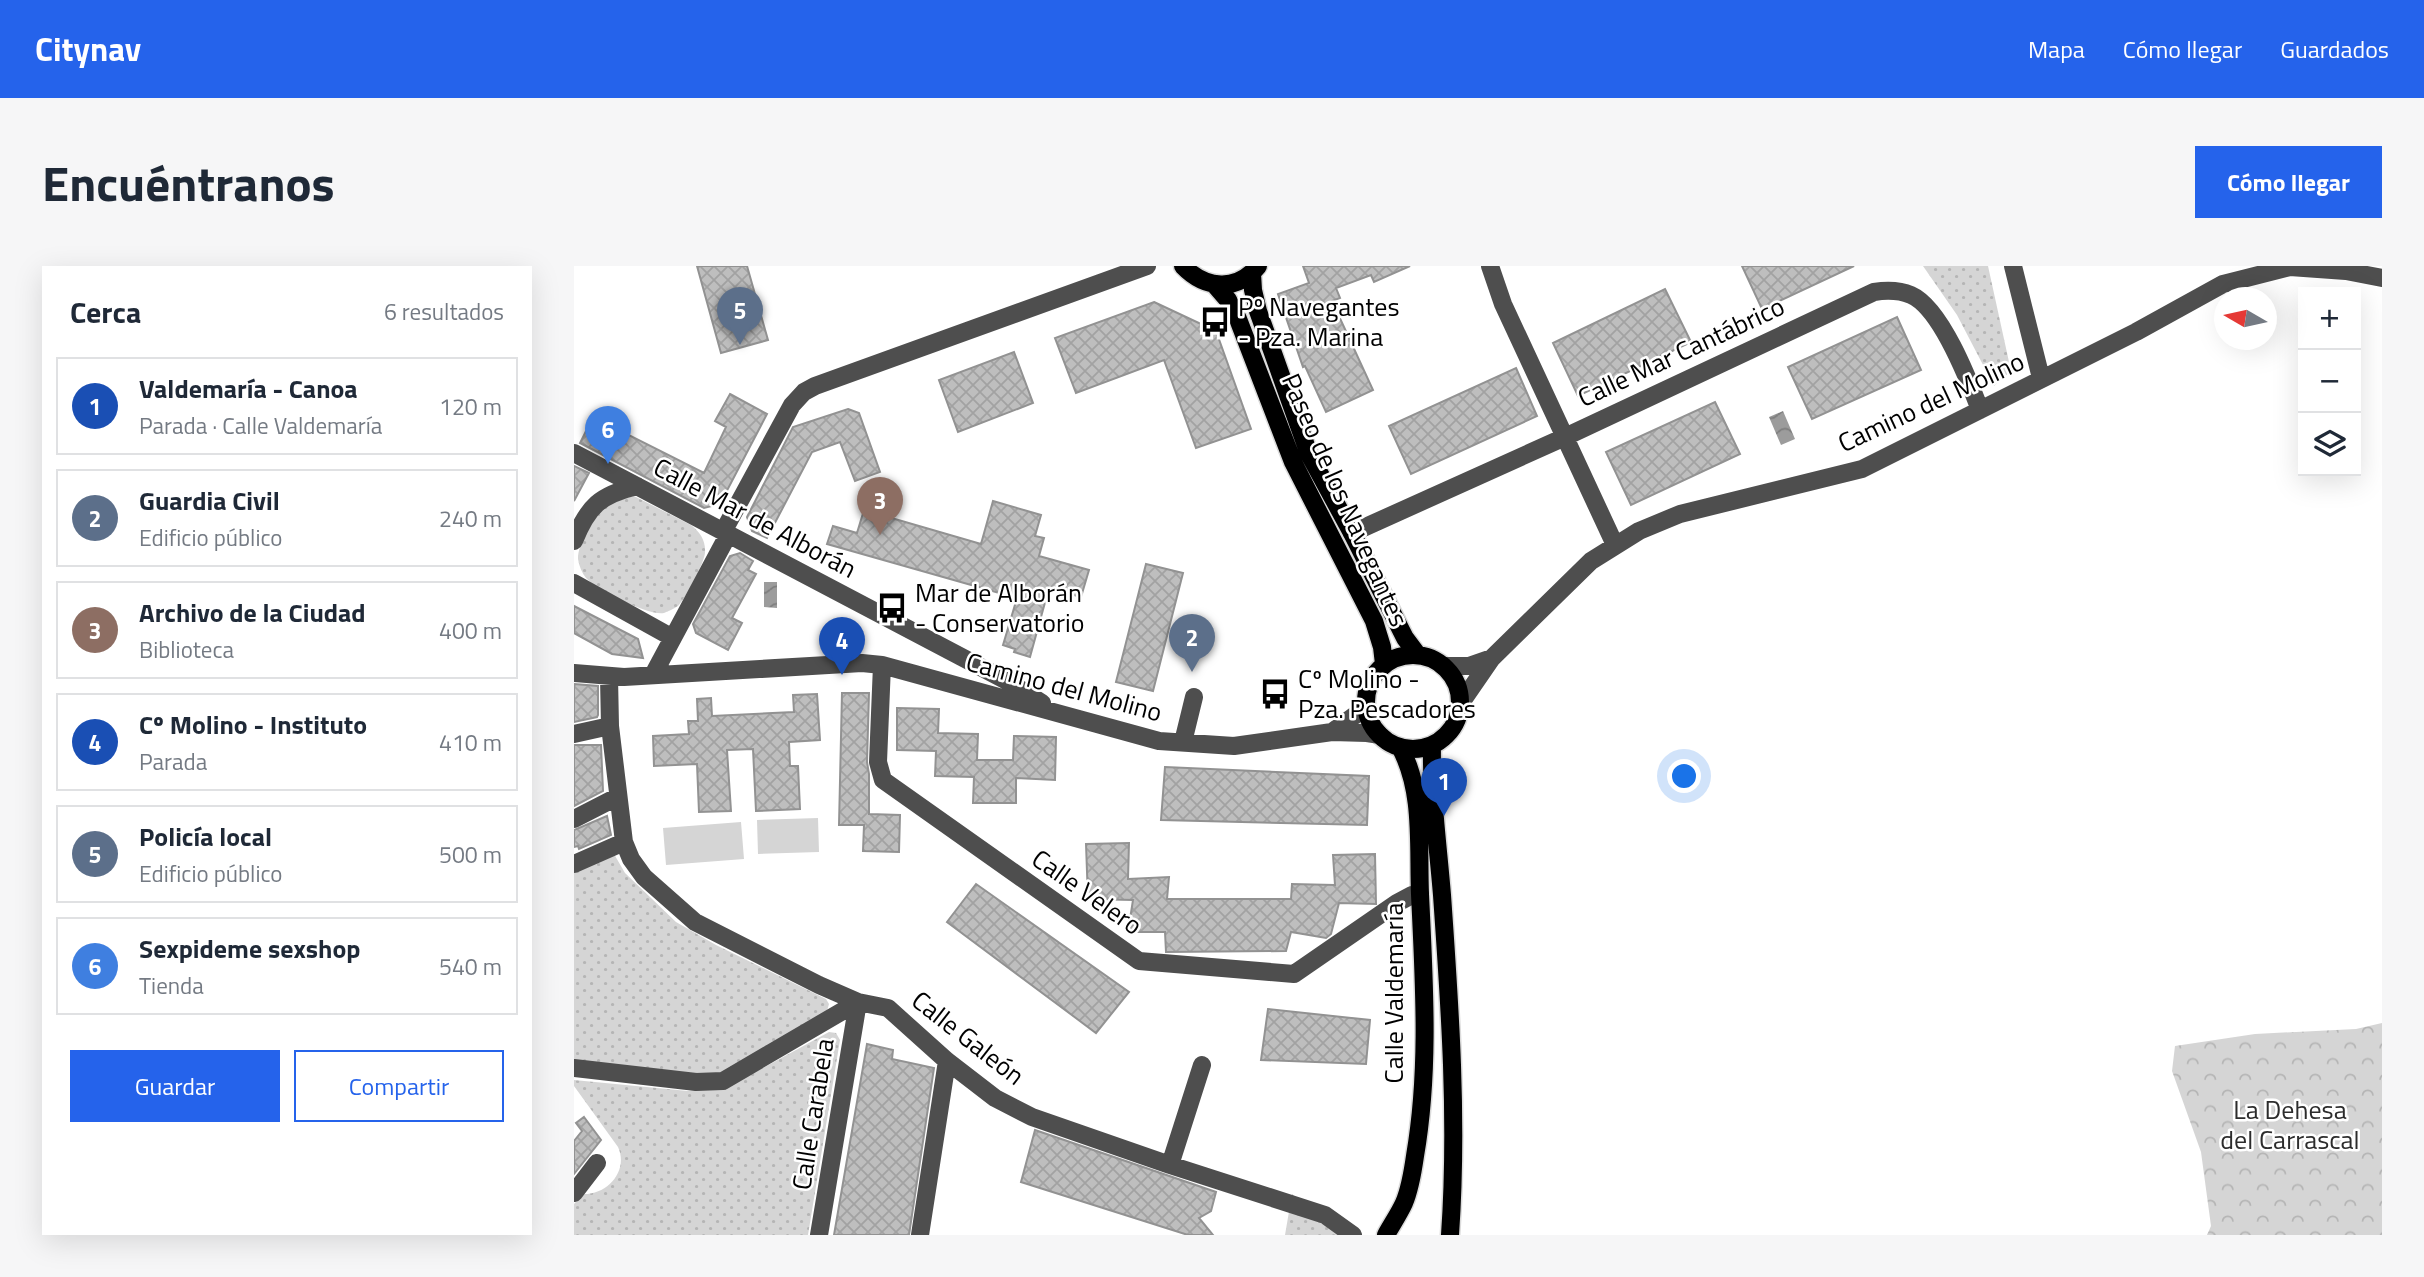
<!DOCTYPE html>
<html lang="es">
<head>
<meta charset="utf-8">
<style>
  body { margin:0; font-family:"Titillium Web",sans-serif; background:#f6f6f7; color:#1f2937 }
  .controls { position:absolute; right:21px; top:21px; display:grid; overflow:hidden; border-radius:0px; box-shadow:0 7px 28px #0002 }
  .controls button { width:63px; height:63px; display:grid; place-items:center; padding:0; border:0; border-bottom:2px solid #e0e1e3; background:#fff; color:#1f2937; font:35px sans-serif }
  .compass { position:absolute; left:1640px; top:21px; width:63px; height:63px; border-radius:50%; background:#fff; box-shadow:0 7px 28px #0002; rotate:279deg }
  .you { position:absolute; left:1111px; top:511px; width:24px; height:24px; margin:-18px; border:5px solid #fff; border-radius:50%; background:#1a73e8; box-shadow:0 0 0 10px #1a73e833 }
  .badge { display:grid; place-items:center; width:46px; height:46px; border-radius:50%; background:#2563eb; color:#fff; font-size:23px; font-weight:700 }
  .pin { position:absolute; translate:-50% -58px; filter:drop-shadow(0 2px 4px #0008) }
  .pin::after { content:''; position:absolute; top:37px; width:24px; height:21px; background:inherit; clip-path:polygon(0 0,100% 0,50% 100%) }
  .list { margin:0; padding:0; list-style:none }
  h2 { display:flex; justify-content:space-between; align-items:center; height:91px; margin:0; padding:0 28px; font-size:30px }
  h2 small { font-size:23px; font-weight:400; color:#747a83 }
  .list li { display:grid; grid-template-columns:46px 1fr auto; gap:21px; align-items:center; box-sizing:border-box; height:98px; margin:0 14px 14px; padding:0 14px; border:2px solid #e0e1e3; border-radius:0px }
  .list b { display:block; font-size:26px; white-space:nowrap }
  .list p { margin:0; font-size:23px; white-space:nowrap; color:#747a83 }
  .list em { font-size:23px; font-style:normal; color:#747a83 }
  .actions { display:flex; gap:14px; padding:21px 28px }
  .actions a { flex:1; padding:16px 0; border:2px solid #2563eb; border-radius:0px; text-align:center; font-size:24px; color:#2563eb }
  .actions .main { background:#2563eb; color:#fff }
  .icon { flex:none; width:38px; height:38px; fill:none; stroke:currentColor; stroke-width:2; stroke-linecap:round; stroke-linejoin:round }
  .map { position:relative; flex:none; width:1808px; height:969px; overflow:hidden; border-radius:0px }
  header { display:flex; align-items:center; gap:42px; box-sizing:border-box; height:98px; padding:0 35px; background:#2563eb; color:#fff }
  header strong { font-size:33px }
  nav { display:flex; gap:38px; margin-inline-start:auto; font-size:24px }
  .intro { display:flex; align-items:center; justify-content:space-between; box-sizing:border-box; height:168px; padding:0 42px }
  h1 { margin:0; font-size:49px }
  .button { padding:18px 32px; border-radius:0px; background:#2563eb; color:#fff; font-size:24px; font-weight:700 }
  main { display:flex; gap:42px; padding:0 42px }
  aside { flex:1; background:#fff; border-radius:0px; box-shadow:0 7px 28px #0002 }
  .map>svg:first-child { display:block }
</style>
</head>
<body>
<header>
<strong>Citynav</strong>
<nav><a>Mapa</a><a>Cómo llegar</a><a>Guardados</a></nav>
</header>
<div class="intro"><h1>Encuéntranos</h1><a class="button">Cómo llegar</a></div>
<main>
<aside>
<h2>Cerca<small>6 resultados</small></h2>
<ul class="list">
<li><span class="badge" style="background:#1a4fb4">1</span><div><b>Valdemaría - Canoa</b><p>Parada · Calle Valdemaría</p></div><em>120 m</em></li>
<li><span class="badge" style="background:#5c6f8a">2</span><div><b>Guardia Civil</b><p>Edificio público</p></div><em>240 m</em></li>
<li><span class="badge" style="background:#8d6e63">3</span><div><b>Archivo de la Ciudad</b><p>Biblioteca</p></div><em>400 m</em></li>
<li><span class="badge" style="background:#1a4fb4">4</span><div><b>Cº Molino - Instituto</b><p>Parada</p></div><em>410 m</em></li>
<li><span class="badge" style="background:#5c6f8a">5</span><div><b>Policía local</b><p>Edificio público</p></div><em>500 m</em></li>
<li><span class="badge" style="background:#3f7fe0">6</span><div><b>Sexpideme sexshop</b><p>Tienda</p></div><em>540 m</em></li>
</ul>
<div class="actions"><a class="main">Guardar</a><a>Compartir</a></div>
</aside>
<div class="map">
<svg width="1808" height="969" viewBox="0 0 1808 969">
  <defs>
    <pattern id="grass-dots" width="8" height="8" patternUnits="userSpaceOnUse" patternTransform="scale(1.75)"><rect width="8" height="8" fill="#d5d5d5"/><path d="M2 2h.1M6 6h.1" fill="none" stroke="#b5b5b5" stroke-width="1.8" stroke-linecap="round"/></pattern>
    <pattern id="forest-crowns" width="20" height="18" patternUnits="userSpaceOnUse" patternTransform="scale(1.75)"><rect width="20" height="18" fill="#d5d5d5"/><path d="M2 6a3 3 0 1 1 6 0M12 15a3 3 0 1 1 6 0" fill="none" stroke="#b5b5b5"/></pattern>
    <pattern id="water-waves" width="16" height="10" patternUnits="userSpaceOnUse" patternTransform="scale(1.75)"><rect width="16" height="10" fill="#9c9c9c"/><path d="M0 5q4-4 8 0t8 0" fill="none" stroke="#7d7d7d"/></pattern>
    <pattern id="building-cross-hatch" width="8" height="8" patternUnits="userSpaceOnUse" patternTransform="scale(1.75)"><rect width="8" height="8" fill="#bebebe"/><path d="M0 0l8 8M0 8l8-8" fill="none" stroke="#a2a2a2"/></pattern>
  </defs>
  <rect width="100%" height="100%" fill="#fff"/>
  <path fill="url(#grass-dots)" d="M1349 0H1414L1437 105 1420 120 1383 49Z
    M60 230 117 259C126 266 132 275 131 287 130 297 112 332 104 340 100 343 94 345 90 347 74 350 23 324 12 312 8 307 5 300 4 293 4 275 21 254 29 239Z
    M40 588 51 607 102 656 142 679 252 733 255 738 253 745 150 806 138 810 0 799V606Z
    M255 766 262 767 266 774 234 969H0V938L9 928C33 929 55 905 44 881L0 820V814L114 825 145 822 174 810Z
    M718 928 769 969H711Z"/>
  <path fill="url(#forest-crowns)" d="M1808 757V969H1633L1637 960 1627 886 1598 805 1601 780 1681 768 1782 763Z"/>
  <path fill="#d5d5d5" d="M244 552 245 586 184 588 183 554Z
    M167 556 170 593 92 599 89 562Z"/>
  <path fill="url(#water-waves)" d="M1209 145 1221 173 1207 179 1195 151Z
    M190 316H203V342L190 341Z"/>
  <path fill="url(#building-cross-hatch)" stroke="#929292" stroke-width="2" d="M123 0H173L194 74 147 87Z
    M729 0H836L800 16 797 9 762 22 766 32 758 35 799 124 752 146 731 100 729 101 704 28 735 17Z
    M1168 0H1280L1188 43Z
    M1091 23 1117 76 1004 130 979 77Z
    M580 36 642 65 677 163 622 182 590 94 502 127 481 72Z
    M1323 51 1347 104 1238 153 1214 101Z
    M440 86 459 137 384 166 365 114Z
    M942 102 963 150 837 208 815 160Z
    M156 128 193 148 146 238 130 242 6 177 16 157 34 166 37 160 130 207 152 161 141 155Z
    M1141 136 1166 188 1057 239 1032 186Z
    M274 143 285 147 306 206 281 215 266 176 238 186 193 272 178 265 173 251 219 161Z
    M0 200 15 207 0 235Z
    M419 235 467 249 461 270 470 272 465 290 515 304 507 331 475 322 456 391 440 386 441 383 429 379 443 332 253 278 259 260 283 267 290 244 407 278Z
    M166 287 179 295 174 304 182 308 158 352 168 357 154 384 122 367 119 358 156 290Z
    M572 298 609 307 579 425 542 416Z
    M0 340 64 373 69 392 38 388 0 367Z
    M0 418 24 420V449L23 451 0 456Z
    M268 427H295L293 496 295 508V548L326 549 325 586 289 585 290 559H265Z
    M243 428 246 474 215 476 216 500H224L226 543 182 545 179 483 153 484 157 545 125 546 123 498 80 500 79 470 115 468 114 455H124L123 433 137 432 138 450 220 446 219 429Z
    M323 442 365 443 364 467 404 468 403 494H439L440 470 482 471 481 514 442 512V537H399L400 511 361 510 362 485 323 484Z
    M0 479H27L29 525 0 540Z
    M591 501 795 510 793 559 587 554Z
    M33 550 37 569 5 583 4 580 0 581V564Z
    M555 577 554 613 595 611 593 633H717L718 618 761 619 759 589 801 588 802 638 765 637 757 668 752 672 717 666 712 685 592 686 591 666H554L559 634 514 633 512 578Z
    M402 618 555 726 522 767 373 656Z
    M694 743 796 754 792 798 687 794Z
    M293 778 319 784 318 793 360 802 335 969H260Z
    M10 851 27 874 0 908V875L8 865 2 857Z
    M461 864 642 926 637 945 625 952 639 969H614L447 916Z"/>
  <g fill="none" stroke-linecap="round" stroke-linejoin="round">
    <g stroke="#dbdbdb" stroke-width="21">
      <path id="major" d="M609 0C631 23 663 26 684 0
        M678 7 679 24 684 45 735 188 778 267 831 372 843 388
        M641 19 654 34 664 53 719 196 800 355 808 381 810 398
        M792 436a47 47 0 1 1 94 0a47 47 0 1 1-94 0Z
        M858 480C857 530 864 580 868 629 876 742 884 856 876 969
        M812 969C818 958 825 948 830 937 836 923 839 904 841 890 856 803 850 715 846 628 844 580 850 525 826 481"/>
    </g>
    <path stroke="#4e4e4e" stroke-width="18" d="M916 0 929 38 1041 279
      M1439 0 1467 112
      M0 187 435 416 468 437
      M149 266 218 139 230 126 241 120 573 0
      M778 267 991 171 1300 26C1313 24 1325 24 1337 29 1367 42 1395 115 1406 144
      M0 275C14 240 26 229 63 220
      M0 317 99 372
      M308 399 304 496 309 514 565 695 720 708 823 637 838 629H846
      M871 400H895L918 392
      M0 407 50 411 288 397 308 399 585 475 660 480 758 466 793 467 806 469
      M79 409 154 269
      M35 411 36 460 50 576 57 593 70 611 121 656 245 719 284 736 314 742 373 795 421 832 458 851 596 899 751 949 779 969
      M887 437 918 392 1017 295 1065 265 1106 248 1288 203 1562 66 1649 18 1716 1 1772 5 1808 12
      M758 466 784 447 792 438
      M0 468 36 460
      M609 476 620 431
      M0 553 43 531
      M0 598 50 576
      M0 802 122 816 149 815 284 736
      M596 899 628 799
      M0 927 23 897
      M245 969 284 736
      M346 969 373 795"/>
    <use href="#major" stroke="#000" stroke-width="18"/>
  </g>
  <defs>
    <g id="bus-bare" transform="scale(2.415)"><path d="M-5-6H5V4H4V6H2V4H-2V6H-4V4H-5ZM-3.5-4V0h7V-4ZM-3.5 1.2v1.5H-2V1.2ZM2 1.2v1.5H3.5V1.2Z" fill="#000" stroke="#fff" stroke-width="2.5" paint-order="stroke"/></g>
  </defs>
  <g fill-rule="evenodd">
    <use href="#bus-bare" x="641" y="56"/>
    <use href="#bus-bare" x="318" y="342"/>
    <use href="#bus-bare" x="701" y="428"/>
  </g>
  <g text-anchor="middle" stroke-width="5" stroke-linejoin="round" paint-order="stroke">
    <g font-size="26" fill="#000" stroke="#fff" text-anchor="start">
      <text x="664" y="50">Pº Navegantes<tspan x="664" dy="30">- Pza. Marina</tspan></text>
      <text x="341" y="336">Mar de Alborán<tspan x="341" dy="30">- Conservatorio</tspan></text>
      <text x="724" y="422">Cº Molino -<tspan x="724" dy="30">Pza. Pescadores</tspan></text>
    </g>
    <g font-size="26" fill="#000" stroke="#fff">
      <text transform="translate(1107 86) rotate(-25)" y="9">Calle Mar Cantábrico</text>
      <text transform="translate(1357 136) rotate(-25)" y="9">Camino del Molino</text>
      <text transform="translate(771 234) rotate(66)" y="9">Paseo de los Navegantes</text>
      <text transform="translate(181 252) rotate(28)" y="9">Calle Mar de Alborán</text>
      <text transform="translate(490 421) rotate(15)" y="9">Camino del Molino</text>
      <text transform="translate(513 626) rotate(35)" y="9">Calle Velero</text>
      <text transform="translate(820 727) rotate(-90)" y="9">Calle Valdemaría</text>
      <text transform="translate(394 772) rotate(38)" y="9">Calle Galeón</text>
      <text transform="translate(239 848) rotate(-81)" y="9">Calle Carabela</text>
    </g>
    <g font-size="26" fill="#2c2c2c" stroke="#fff">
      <text x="1716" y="853">La Dehesa<tspan x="1716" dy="30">del Carrascal</tspan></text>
    </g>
  </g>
</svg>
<div class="controls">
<button>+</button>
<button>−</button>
<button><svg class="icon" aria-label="layers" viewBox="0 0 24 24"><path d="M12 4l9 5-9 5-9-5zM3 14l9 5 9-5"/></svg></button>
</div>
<svg class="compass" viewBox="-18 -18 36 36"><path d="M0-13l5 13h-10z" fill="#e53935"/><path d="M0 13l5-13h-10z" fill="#747a83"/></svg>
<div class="you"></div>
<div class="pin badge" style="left:870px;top:550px;background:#1a4fb4">1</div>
<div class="pin badge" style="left:618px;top:406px;background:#5c6f8a">2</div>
<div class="pin badge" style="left:306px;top:269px;background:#8d6e63">3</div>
<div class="pin badge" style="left:268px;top:409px;background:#1a4fb4">4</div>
<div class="pin badge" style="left:166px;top:79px;background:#5c6f8a">5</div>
<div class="pin badge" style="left:34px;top:198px;background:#3f7fe0">6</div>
</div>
</main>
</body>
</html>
